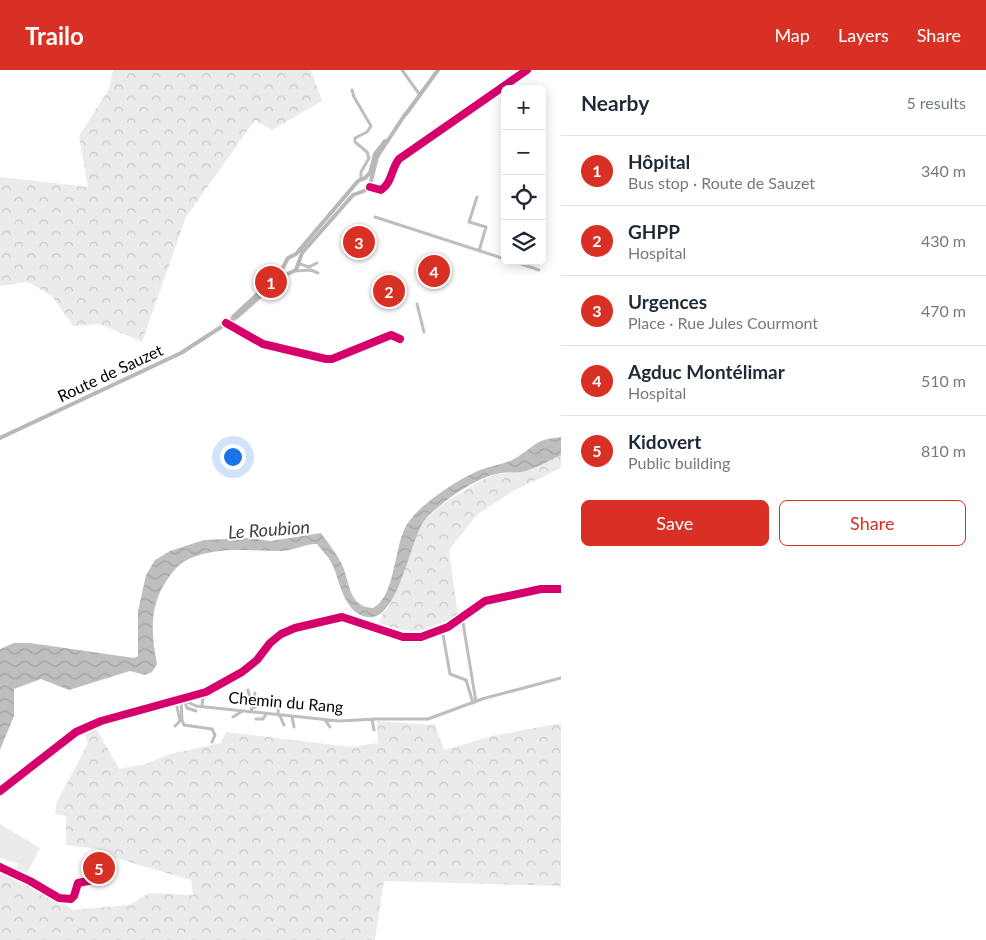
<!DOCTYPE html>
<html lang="en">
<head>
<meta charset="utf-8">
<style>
  body { margin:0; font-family:Lato,sans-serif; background:#f2f2f3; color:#1f2937 }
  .controls { position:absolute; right:15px; top:15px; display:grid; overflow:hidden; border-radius:8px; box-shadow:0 2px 12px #0003 }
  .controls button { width:45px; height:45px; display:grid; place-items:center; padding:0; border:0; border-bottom:1px solid #e0e1e3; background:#fff; color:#1f2937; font:25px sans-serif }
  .you { position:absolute; left:232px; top:386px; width:18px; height:18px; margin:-12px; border:4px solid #fff; border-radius:50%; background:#1a73e8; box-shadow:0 0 0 8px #1a73e833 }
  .badge { display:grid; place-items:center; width:32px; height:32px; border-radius:50%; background:#d93025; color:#fff; font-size:16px; font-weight:700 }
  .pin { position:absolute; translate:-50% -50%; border:2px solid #fff; box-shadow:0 1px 5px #0006 }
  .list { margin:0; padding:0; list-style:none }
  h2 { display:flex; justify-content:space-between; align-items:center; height:65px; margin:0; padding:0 20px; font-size:21px }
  h2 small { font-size:16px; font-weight:400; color:#747a83 }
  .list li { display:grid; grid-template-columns:32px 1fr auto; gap:15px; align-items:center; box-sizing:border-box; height:70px; padding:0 20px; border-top:1px solid #e0e1e3 }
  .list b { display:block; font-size:19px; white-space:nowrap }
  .list p { margin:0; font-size:16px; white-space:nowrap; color:#747a83 }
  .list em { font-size:16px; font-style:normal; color:#747a83 }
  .actions { display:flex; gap:10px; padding:15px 20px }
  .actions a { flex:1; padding:11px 0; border:1px solid #d93025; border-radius:8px; text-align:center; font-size:18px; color:#d93025 }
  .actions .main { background:#d93025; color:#fff }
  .icon { flex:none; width:28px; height:28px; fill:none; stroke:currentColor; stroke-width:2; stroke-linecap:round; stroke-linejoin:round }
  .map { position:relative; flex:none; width:561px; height:870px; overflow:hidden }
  header { display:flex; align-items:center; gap:30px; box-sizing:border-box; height:70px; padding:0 25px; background:#d93025; color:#fff }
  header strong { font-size:24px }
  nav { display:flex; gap:28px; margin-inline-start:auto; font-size:18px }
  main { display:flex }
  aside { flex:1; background:#fff }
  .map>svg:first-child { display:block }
</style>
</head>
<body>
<header>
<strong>Trailo</strong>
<nav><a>Map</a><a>Layers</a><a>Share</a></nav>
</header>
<main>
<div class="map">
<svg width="561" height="870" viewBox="0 0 561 870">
  <defs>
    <pattern id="forest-crowns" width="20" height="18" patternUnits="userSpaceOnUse" patternTransform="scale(1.25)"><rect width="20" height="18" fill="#ebebeb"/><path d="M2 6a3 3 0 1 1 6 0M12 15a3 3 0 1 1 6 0" fill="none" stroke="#c8c8c8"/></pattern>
    <pattern id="water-waves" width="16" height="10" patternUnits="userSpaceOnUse" patternTransform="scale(1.25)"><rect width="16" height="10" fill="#bebebe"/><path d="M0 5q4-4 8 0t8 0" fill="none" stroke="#a2a2a2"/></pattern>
  </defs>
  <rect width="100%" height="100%" fill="#fff"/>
  <path fill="url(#forest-crowns)" d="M113 0H311L322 31 272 60 255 50 186 147 142 272 100 254 73 256 52 226 28 212 0 216V107L88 117 79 66 109 19Z
    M561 385V398L511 422 477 445 449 480 458 545C427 564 413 565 379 553L383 543 389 537 417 465 424 451 438 437 480 411 496 404 523 402Z
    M377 651 435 655 444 680 492 666 561 653V816L384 811 375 870H0V804H30L72 840 130 835 149 823 193 825 191 810 105 785 98 779 66 775V746L55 744 56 734 88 673 84 662 96 658 119 699 145 694 170 684 221 673 226 662 351 677 378 673Z"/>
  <path fill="#ebebeb" d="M0 754 40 778 25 807 15 799 19 794 0 788Z"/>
  <path fill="url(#water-waves)" d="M561 367V385C550 390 538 397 526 401 517 404 506 401 496 404 476 408 436 435 424 451 409 473 398 552 367 547 344 543 340 512 333 496 330 488 322 481 317 474 304 474 293 481 280 481 250 481 217 476 189 489 179 493 173 501 167 510 149 536 151 563 157 594L152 602 145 605 130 601 69 620 41 609 14 619V646L0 680V579L14 573H30L134 588 138 586V541L146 505 155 490 170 481 204 470 248 468 271 471 321 463C328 473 338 485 343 497 350 514 349 537 373 538 395 527 394 479 405 458 415 437 458 409 480 400 490 396 500 395 510 391 521 386 529 378 539 372 545 369 554 368 561 367Z"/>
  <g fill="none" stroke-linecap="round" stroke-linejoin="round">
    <path stroke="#bebebe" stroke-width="3" d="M402 0 420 25
      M352 20 354 27 371 56 367 62 355 68V72L367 82 369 88 361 102V109
      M477 127 469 152 486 157 479 181
      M375 147 505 189
      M512 191 539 200
      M300 194 309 197 317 193
      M295 201 311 200 318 203
      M417 234 424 262
      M226 253 263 274 326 289H332L391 265 400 269
      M462 547 476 632
      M442 559 450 604 466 610 473 633
      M248 620 252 637 251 642
      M181 630 182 650 184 655 212 659 215 665 212 672
      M183 630 196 636 339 651 376 649H428L482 629 561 608
      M185 632 187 638 196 641
      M252 635 255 623
      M202 636 203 628 208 625
      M253 638 259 635
      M278 645 279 628
      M280 646 284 655
      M233 647 241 642
      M292 647 294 657
      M256 649H263L266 644
      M372 649 374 660
      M325 650 330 657
      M175 656 180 651 176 632
      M0 797 30 811 59 828 71 829 74 826 78 813 98 809 104 797"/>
    <path stroke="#b8b8b8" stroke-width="4" d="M406 44 438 0
      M365 108 370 103 375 84 385 71
      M370 117 381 120C392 113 391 99 399 89L527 0
      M233 247 280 203 288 188 296 184 358 111 365 108
      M0 368 181 283 238 246 283 206 296 200 302 183 353 125 369 119 377 87 406 43
      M0 721 76 662 101 651 206 622 242 602 257 590 270 573 281 564 295 558 342 547 403 567H421L448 557 485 531 541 519H561"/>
    <g stroke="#fff" stroke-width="11">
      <path id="cycleway" d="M370 117 381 120C392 113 391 99 399 89L527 0
        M226 253 263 274 326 289H332L391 265 400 269
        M0 721 76 662 101 651 206 622 242 602 257 590 270 573 281 564 295 558 342 547 403 567H421L448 557 485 531 541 519H561
        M0 797 30 811 59 828 71 829 74 826 78 813 98 809 104 797"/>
    </g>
    <use href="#cycleway" stroke="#d6006c" stroke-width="8"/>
  </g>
  <g text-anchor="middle" stroke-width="4" stroke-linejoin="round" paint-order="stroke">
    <g font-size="16" fill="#000" stroke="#fff">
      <text transform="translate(110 303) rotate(-25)" y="6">Route de Sauzet</text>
      <text transform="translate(286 632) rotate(5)" y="6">Chemin du Rang</text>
    </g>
    <g font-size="18" font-style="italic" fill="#434343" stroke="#fff">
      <text transform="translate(269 460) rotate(-4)" y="6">Le Roubion</text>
    </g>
  </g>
</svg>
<div class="controls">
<button>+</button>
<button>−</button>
<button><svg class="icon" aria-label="locate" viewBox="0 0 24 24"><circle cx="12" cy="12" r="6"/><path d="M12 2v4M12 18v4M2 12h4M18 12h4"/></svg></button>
<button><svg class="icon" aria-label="layers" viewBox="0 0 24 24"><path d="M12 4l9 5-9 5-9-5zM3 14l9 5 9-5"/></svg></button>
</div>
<div class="you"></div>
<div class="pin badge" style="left:271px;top:212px">1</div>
<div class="pin badge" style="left:389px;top:221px">2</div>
<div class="pin badge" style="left:359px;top:172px">3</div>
<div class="pin badge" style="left:434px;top:201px">4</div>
<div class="pin badge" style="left:99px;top:798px">5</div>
</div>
<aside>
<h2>Nearby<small>5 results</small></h2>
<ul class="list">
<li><span class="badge">1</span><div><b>Hôpital</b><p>Bus stop · Route de Sauzet</p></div><em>340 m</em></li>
<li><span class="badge">2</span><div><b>GHPP</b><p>Hospital</p></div><em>430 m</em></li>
<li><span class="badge">3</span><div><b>Urgences</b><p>Place · Rue Jules Courmont</p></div><em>470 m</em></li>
<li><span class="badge">4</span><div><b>Agduc Montélimar</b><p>Hospital</p></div><em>510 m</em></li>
<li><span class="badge">5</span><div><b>Kidovert</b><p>Public building</p></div><em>810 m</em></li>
</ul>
<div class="actions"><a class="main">Save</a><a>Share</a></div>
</aside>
</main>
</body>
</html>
